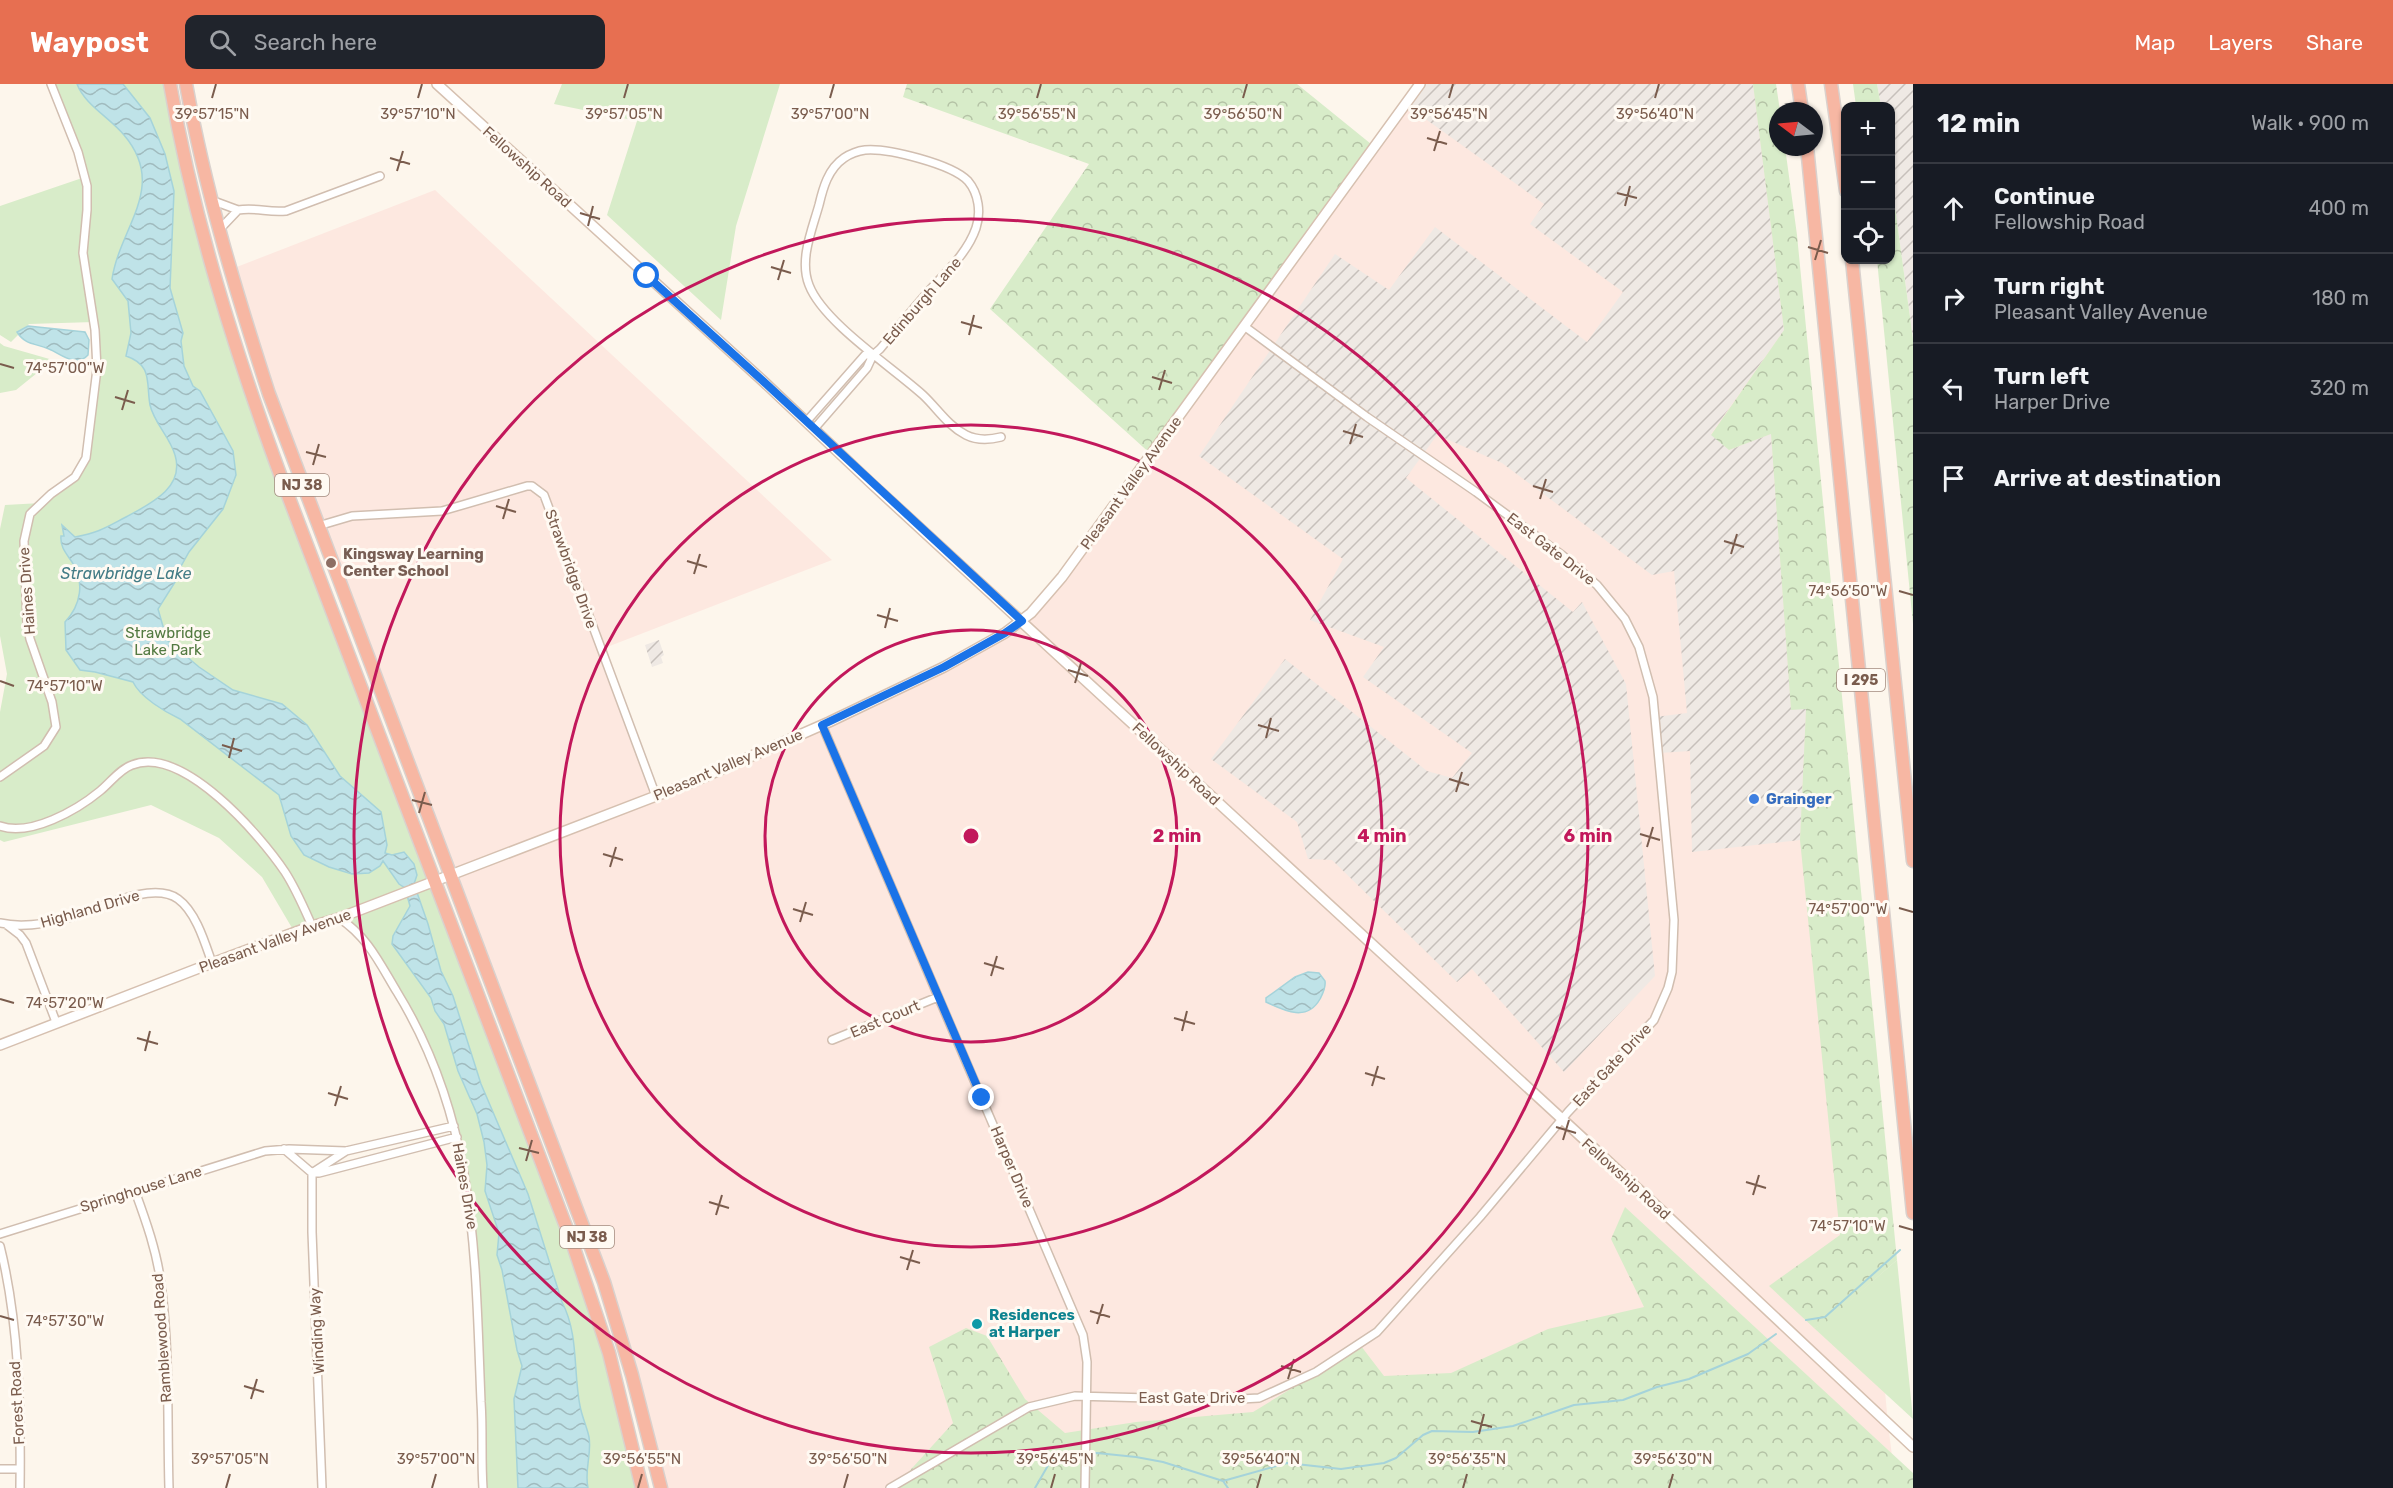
<!DOCTYPE html>
<html lang="en">
<head>
<meta charset="utf-8">
<style>
  body { margin:0; font-family:Rubik,sans-serif; background:#20242c; color:#f1f3f6 }
  .controls { position:absolute; right:18px; top:18px; display:grid; overflow:hidden; border-radius:12px; box-shadow:0 2px 4px #0004 }
  .controls button { width:54px; height:54px; display:grid; place-items:center; padding:0; border:0; border-bottom:2px solid #363941; background:#171b24; color:#f1f3f6; font:30px sans-serif }
  .compass { position:absolute; left:1769px; top:18px; width:54px; height:54px; border-radius:50%; background:#171b24; box-shadow:0 2px 4px #0004; rotate:286deg }
  .stop { position:absolute; width:18px; height:18px; margin:-14px; border:4px solid #1a73e8; border-radius:50%; background:#fff }
  .stop.end { background:#1a73e8; border-color:#fff; box-shadow:0 2px 6px #0008 }
  .list { margin:0; padding:0; list-style:none }
  h2 { display:flex; justify-content:space-between; align-items:center; height:78px; margin:0; padding:0 24px; font-size:26px }
  h2 small { font-size:20px; font-weight:400; color:#9ea1a6 }
  .list li { display:grid; grid-template-columns:39px 1fr auto; gap:18px; align-items:center; box-sizing:border-box; height:90px; padding:0 24px; border-top:2px solid #363941 }
  .list b { display:block; font-size:22px; white-space:nowrap }
  .list p { margin:0; font-size:20px; white-space:nowrap; color:#9ea1a6 }
  .list em { font-size:20px; font-style:normal; color:#9ea1a6 }
  .icon { flex:none; width:33px; height:33px; fill:none; stroke:currentColor; stroke-width:2; stroke-linecap:round; stroke-linejoin:round }
  .map { position:relative; flex:none; width:1913px; height:1404px; overflow:hidden }
  header { display:flex; align-items:center; gap:36px; box-sizing:border-box; height:84px; padding:0 30px; background:#e76f51; color:#fff }
  header strong { font-size:28px }
  nav { display:flex; gap:33px; margin-inline-start:auto; font-size:21px }
  .search { width:420px; height:54px; background:#20242c; display:flex; align-items:center; gap:15px; box-sizing:border-box; padding:0 21px; border-radius:12px; color:#9ea1a6; font-size:22px }
  main { display:flex }
  aside { flex:1; background:#171b24 }
  .map>svg:first-child { display:block }
</style>
</head>
<body>
<header>
<strong>Waypost</strong>
<div class="search"><svg class="icon" aria-label="search" viewBox="0 0 24 24"><circle cx="10" cy="10" r="6"/><path d="M15 15l6 6"/></svg>Search here</div>
<nav><a>Map</a><a>Layers</a><a>Share</a></nav>
</header>
<main>
<div class="map">
<svg width="1913" height="1404" viewBox="0 0 1913 1404">
  <defs>
    <pattern id="industrial-furrows" width="10" height="10" patternUnits="userSpaceOnUse" patternTransform="scale(1.5)"><rect width="10" height="10" fill="#efe9e4"/><path d="M-1 1l2-2M0 10L10 0M9 11l2-2" fill="none" stroke="#c7c0bb"/></pattern>
    <pattern id="forest-crowns" width="20" height="18" patternUnits="userSpaceOnUse" patternTransform="scale(1.5)"><rect width="20" height="18" fill="#d8ecc9"/><path d="M2 6a3 3 0 1 1 6 0M12 15a3 3 0 1 1 6 0" fill="none" stroke="#b4c2a5"/></pattern>
    <pattern id="water-waves" width="16" height="10" patternUnits="userSpaceOnUse" patternTransform="scale(1.5)"><rect width="16" height="10" fill="#bfe3e8"/><path d="M0 5q4-4 8 0t8 0" fill="none" stroke="#a0bbbe"/></pattern>
  </defs>
  <rect width="100%" height="100%" fill="#fdf6ec"/>
  <path fill="#fde8e0" d="M1418 0H1755L1796 329 1888 1340 1896 1404H661L632 1291 229 186 435 106 832 476 602 565 656 711 822 641 982 562 1044 514Z"/>
  <path fill="url(#industrial-furrows)" d="M1422 0H1753L1784 246 1711 350 1729 366 1771 350 1791 625H1806L1800 756 1692 768 1690 667 1659 669 1655 633 1687 629 1674 487 1652 491 1502 379 1437 351 1406 394 1573 528 1582 518 1626 600 1655 892 1564 988 1472 885 1457 898 1332 776 1308 775 1297 738 1211 675 1285 575 1427 687 1452 694 1472 669 1363 593 1384 563 1310 536 1343 475 1199 372 1335 170 1389 206 1435 143 1587 258 1623 208 1530 140 1544 120 1406 21Z
    M1877 0H1913V255L1891 94 1890 22H1881Z
    M659 556 664 571 661 573 663 579 652 583 645 561Z"/>
  <path fill="#d8ecc9" d="M51 0H170L229 242 573 1161 642 1404H483L478 1194 454 1042 429 966 360 851 339 834 295 849 262 793 219 754 151 721 4 758 0 756V628L7 590 0 552V445L5 421 41 419 75 393 86 374 97 278 94 238 29 240 11 258 0 251V122L85 93Z
    M562 0H780L736 142 721 236 607 131 637 37 554 20Z
    M0 259 4 262 53 276 16 306 0 309Z
    M1897 1176 1913 1335 1814 1244 1824 1239Z"/>
  <path fill="url(#forest-crowns)" d="M907 0H1297L1376 64 1153 372 990 225 1089 80 903 13Z
    M1753 0H1776L1780 27 1778 63H1785L1797 151 1897 1176 1824 1240 1814 1244 1769 1202 1840 1151 1800 756 1806 625 1791 626 1771 350 1729 366 1711 351 1784 246Z
    M1853 0H1877L1881 22H1856Z
    M1891 94 1913 255V540L1877 176H1890Z
    M1625 1123 1913 1389V1404H894L953 1339 929 1263 966 1244 987 1252 1025 1315 1065 1349 1136 1338 1253 1328 1361 1262 1384 1292 1451 1289 1548 1245 1644 1223 1611 1155Z"/>
  <path fill="url(#water-waves)" stroke="#a5d3da" stroke-width="1.5" d="M77 0H123L150 34 165 70 174 107 170 204 183 249 181 257 184 282 193 302 200 307 233 367 236 391 223 425 189 468 180 484 177 495 158 525 167 556 199 583 233 606 282 620 307 641 340 692 381 728 387 761 385 769 392 771 404 768 414 780 417 791 414 800 428 840 441 887 453 912 481 1000 528 1110 562 1218C579 1251 573 1286 580 1322 582 1333 587 1343 589 1353 592 1370 584 1386 588 1404H518L514 1315 522 1282 517 1266 502 1186 497 1171 499 1149 485 1107 487 1081 484 1058 477 1030 458 987 444 940 435 927 431 914 392 860 393 852 410 822 405 804 399 800 383 777 380 782 369 789 352 790 329 783 304 771 291 752 279 711 180 635C165 628 140 613 133 598L95 588 80 586 66 566 65 538C81 521 85 498 72 478 66 469 60 463 61 452H64L62 441 75 453C100 448 105 444 126 433 150 420 185 404 175 371 170 353 154 339 150 321 146 299 153 281 126 272L131 249 128 217 112 195C120 142 168 103 124 51 109 33 85 21 77 0Z
    M28 242 85 248 89 256 88 271C76 284 61 270 49 265 36 259 26 262 17 248Z
    M1308 888 1319 889 1325 897C1326 904 1323 909 1320 915 1307 938 1285 927 1266 918V914L1295 893Z"/>
  <g fill="none" stroke-linecap="round" stroke-linejoin="round">
    <path stroke="#a5d3da" stroke-width="2" d="M1806 1236 1825 1233 1900 1166
      M1223 1397 1228 1404
      M1035 1404 1050 1378 1069 1371 1097 1369 1136 1373 1163 1378 1223 1397 1287 1379 1341 1385 1384 1379 1396 1374 1423 1351 1432 1347 1473 1348 1513 1342 1574 1321 1623 1316 1657 1303 1689 1295 1748 1270 1776 1250"/>
    <g stroke="#d1beb0" stroke-width="10">
      <path id="street" d="M211 116 238 126 219 146
        M238 126C258 123 267 129 286 127L380 92
        M806 338 865 271H873L880 265C896 246 911 227 927 209 945 189 967 170 976 144 981 129 979 110 968 97 952 80 888 64 865 66 857 67 850 70 844 74 828 85 823 104 819 121 812 146 799 176 809 201 823 238 892 283 923 311 937 324 948 342 966 351 978 357 989 356 1001 353
        M814 345 867 284 873 271
        M318 442 352 432 442 427 527 402H532L544 411 656 712
        M822 641 1083 1251 1087 1278 1085 1404
        M0 693 44 662 56 643 52 618 30 555 27 539 24 457 30 430 51 410 75 393 86 374 97 285 95 246 83 169 87 126V102L78 68 51 0
        M0 742C30 753 77 726 100 707 110 699 120 685 132 681 183 661 260 751 285 788 296 805 304 824 312 842
        M339 834C368 853 380 880 397 908 477 1038 475 1172 481 1318 483 1346 481 1375 483 1404
        M0 839C22 844 46 840 68 834 96 826 152 796 178 815 196 828 205 859 212 879
        M7 841 20 851 26 859 56 938
        M832 956 938 913
        M284 1065 312 1089H319L457 1053
        M312 1089V1148L322 1404
        M312 1089 346 1067
        M135 1107C146 1137 157 1168 161 1200 170 1267 167 1337 169 1404
        M0 1150 265 1067 289 1065 346 1067 454 1042
        M0 1162C19 1238 21 1326 20 1404
        M0 1385H19
        M890 1404 1029 1323 1075 1312 1223 1316 1259 1314 1316 1288 1377 1248 1480 1133 1568 1028 1654 936 1668 904 1672 888 1674 836 1653 613 1639 563 1625 535 1597 501 1562 471 1476 408 1367 333 1244 242"/>
    </g>
    <g stroke="#d6c0b0" stroke-width="12">
      <path id="secondary" d="M437 0 763 297 872 400 1662 1127 1913 1363
        M0 961 212 879 312 842 339 834 695 697 829 638 944 583 1005 549 1031 529 1062 493 1420 0"/>
    </g>
    <g stroke="#dad1cd" stroke-width="15">
      <path id="highway" d="M170 0C193 134 234 265 281 393L573 1161 609 1269 642 1404
        M186 0C205 106 236 208 269 310L604 1198 632 1291 661 1404
        M1798 0 1802 27
        M1831 0 1846 107
        M1807 63 1913 1129
        M1852 176 1913 777"/>
    </g>
    <use href="#street" stroke="#fff" stroke-width="7"/>
    <use href="#secondary" stroke="#fff" stroke-width="9"/>
    <use href="#highway" stroke="#f7b7a3" stroke-width="12"/>
  </g>
  <g fill="none" stroke-linecap="round" stroke-linejoin="round">
    <path stroke="#1a73e8" stroke-width="8" d="M647 192 763 297 1022 537 1005 549 944 583 822 641 982 1014"/>
  </g>
  <path fill="none" stroke="#7a5c4d" stroke-width="2" d="M212 14 216 0M418 14 422 0M624 14 628 0M830 14 834 0M1037 14 1041 0M1243 14 1247 0M1449 14 1453 0M1655 14 1659 0M1427 54 1447 60M1434 67 1440 47M390 74 410 80M397 87 403 67M1617 109 1637 114M1625 122 1630 102M580 129 600 135M588 142 593 122M1808 163 1828 169M1815 176 1821 156M771 183 791 189M778 196 784 176M961 238 982 244M969 251 974 231M0 280 14 284M1152 293 1172 299M1159 306 1165 286M115 313 135 319M122 326 128 306M1343 347 1363 353M1350 360 1356 340M306 368 326 373M313 381 319 360M1533 402 1553 408M1540 415 1546 395M496 422 516 428M503 435 509 415M1724 457 1744 463M1731 470 1737 450M687 477 707 483M694 490 700 470M1899 507 1913 511M877 531 898 537M885 544 890 524M1068 586 1088 592M0 597 14 602M1075 599 1081 579M1258 641 1279 647M1266 654 1271 634M222 661 242 667M229 674 234 654M1449 695 1469 701M1456 708 1462 688M412 716 432 721M419 729 425 708M1640 750 1660 756M1647 763 1653 743M603 770 623 776M610 783 616 763M1899 824 1913 828M793 825 813 831M800 838 806 818M984 879 1004 885M991 892 997 872M0 915 14 919M1174 934 1195 940M1182 947 1187 927M137 954 158 960M145 967 150 947M1365 989 1385 995M1372 1002 1378 982M328 1009 348 1015M335 1022 341 1002M1556 1043 1576 1049M1563 1056 1569 1036M519 1064 539 1069M526 1077 532 1056M1746 1098 1766 1104M1753 1111 1759 1091M709 1118 729 1124M716 1131 722 1111M1899 1142 1913 1146M900 1173 920 1179M907 1186 913 1166M1090 1227 1110 1233M0 1232 14 1236M1097 1240 1103 1220M1281 1282 1301 1288M1288 1295 1294 1275M244 1302 264 1308M251 1315 257 1295M1471 1337 1492 1343M1479 1350 1484 1330M226 1404 230 1390M432 1404 436 1390M638 1404 642 1390M844 1404 848 1390M1051 1404 1055 1390M1257 1404 1261 1390M1463 1404 1467 1390M1669 1404 1673 1390"/>
  <g fill="none" stroke="#c2185b" stroke-width="3">
    <circle cx="971" cy="752" r="206"/>
    <circle cx="971" cy="752" r="411"/>
    <circle cx="971" cy="752" r="617"/>
  </g>
  <circle fill="#8d6e63" stroke="#fffaf3" stroke-width="2" cx="331" cy="479" r="6"/>
  <circle fill="#3f7fe0" stroke="#fffaf3" stroke-width="2" cx="1754" cy="715" r="6"/>
  <circle fill="#0f9aa8" stroke="#fffaf3" stroke-width="2" cx="977" cy="1240" r="6"/>
  <g text-anchor="middle" stroke-width="6" stroke-linejoin="round" paint-order="stroke">
    <g fill="#fffaf3" stroke="#a28b7f" stroke-width="1.5">
      <rect x="275" y="390" width="54" height="22" rx="4.5"/>
      <rect x="1837" y="585" width="48" height="22" rx="4.5"/>
      <rect x="560" y="1142" width="54" height="22" rx="4.5"/>
    </g>
    <g font-size="14" font-weight="bold" fill="#7a5c4d">
      <text x="302" y="406">NJ 38</text>
      <text x="1861" y="601">I 295</text>
      <text x="587" y="1158">NJ 38</text>
    </g>
    <g font-size="15" fill="#7a5c4d" stroke="#fffaf3">
      <text transform="translate(527 83) rotate(42)" y="5">Fellowship Road</text>
      <text transform="translate(922 217) rotate(-49)" y="5">Edinburgh Lane</text>
      <text transform="translate(1131 399) rotate(-54)" y="5">Pleasant Valley Avenue</text>
      <text transform="translate(1551 465) rotate(38)" y="5">East Gate Drive</text>
      <text transform="translate(571 485) rotate(70)" y="5">Strawbridge Drive</text>
      <text transform="translate(27 507) rotate(-94)" y="5">Haines Drive</text>
      <text transform="translate(1176 680) rotate(43)" y="5">Fellowship Road</text>
      <text transform="translate(728 681) rotate(-23)" y="5">Pleasant Valley Avenue</text>
      <text transform="translate(90 825) rotate(-16)" y="5">Highland Drive</text>
      <text transform="translate(275 857) rotate(-20)" y="5">Pleasant Valley Avenue</text>
      <text transform="translate(885 935) rotate(-23)" y="5">East Court</text>
      <text transform="translate(1612 981) rotate(-47)" y="5">East Gate Drive</text>
      <text transform="translate(1012 1083) rotate(67)" y="5">Harper Drive</text>
      <text transform="translate(1626 1095) rotate(42)" y="5">Fellowship Road</text>
      <text transform="translate(465 1102) rotate(80)" y="5">Haines Drive</text>
      <text transform="translate(141 1105) rotate(-17)" y="5">Springhouse Lane</text>
      <text transform="translate(317 1247) rotate(-93)" y="5">Winding Way</text>
      <text transform="translate(162 1254) rotate(-94)" y="5">Ramblewood Road</text>
      <text x="1192" y="1319">East Gate Drive</text>
      <text transform="translate(17 1319) rotate(-93)" y="5">Forest Road</text>
    </g>
    <g font-size="15" font-weight="bold" fill="#785e54" stroke="#fffaf3" text-anchor="start">
      <text x="343" y="475">Kingsway Learning<tspan x="343" dy="17">Center School</tspan></text>
    </g>
    <g font-size="15" fill="#537a41" stroke="#fffaf3">
      <text x="168" y="554">Strawbridge<tspan x="168" dy="17">Lake Park</tspan></text>
    </g>
    <g font-size="15" font-weight="bold" fill="#366cbe" stroke="#fffaf3" text-anchor="start">
      <text x="1766" y="720">Grainger</text>
    </g>
    <g font-size="15" font-weight="bold" fill="#0d838f" stroke="#fffaf3" text-anchor="start">
      <text x="989" y="1236">Residences<tspan x="989" dy="17">at Harper</tspan></text>
    </g>
    <g font-size="16" font-style="italic" fill="#437c86" stroke="#fffaf3">
      <text x="126" y="495">Strawbridge Lake</text>
    </g>
  </g>
  <g font-size="15" text-anchor="middle" fill="#7a5c4d" stroke="#fffaf3" stroke-width="6" stroke-linejoin="round" paint-order="stroke">
    <text x="212" y="35">39°57'15"N</text>
    <text x="418" y="35">39°57'10"N</text>
    <text x="624" y="35">39°57'05"N</text>
    <text x="830" y="35">39°57'00"N</text>
    <text x="1037" y="35">39°56'55"N</text>
    <text x="1243" y="35">39°56'50"N</text>
    <text x="1449" y="35">39°56'45"N</text>
    <text x="1655" y="35">39°56'40"N</text>
    <text x="65" y="289">74°57'00"W</text>
    <text x="1848" y="512">74°56'50"W</text>
    <text x="65" y="607">74°57'10"W</text>
    <text x="1848" y="830">74°57'00"W</text>
    <text x="65" y="924">74°57'20"W</text>
    <text x="1848" y="1147">74°57'10"W</text>
    <text x="65" y="1242">74°57'30"W</text>
    <text x="230" y="1380">39°57'05"N</text>
    <text x="436" y="1380">39°57'00"N</text>
    <text x="642" y="1380">39°56'55"N</text>
    <text x="848" y="1380">39°56'50"N</text>
    <text x="1055" y="1380">39°56'45"N</text>
    <text x="1261" y="1380">39°56'40"N</text>
    <text x="1467" y="1380">39°56'35"N</text>
    <text x="1673" y="1380">39°56'30"N</text>
  </g>
  <circle cx="971" cy="752" r="9" fill="#c2185b" stroke="#fffaf3" stroke-width="3"/>
  <g font-size="18" text-anchor="middle" font-weight="bold" fill="#c2185b" stroke="#fffaf3" stroke-width="6" stroke-linejoin="round" paint-order="stroke">
    <text x="1177" y="758">2 min</text>
    <text x="1382" y="758">4 min</text>
    <text x="1588" y="758">6 min</text>
  </g>
</svg>
<div class="controls">
<button>+</button>
<button>−</button>
<button><svg class="icon" aria-label="locate" viewBox="0 0 24 24"><circle cx="12" cy="12" r="6"/><path d="M12 2v4M12 18v4M2 12h4M18 12h4"/></svg></button>
</div>
<svg class="compass" viewBox="-18 -18 36 36"><path d="M0-13l5 13h-10z" fill="#e53935"/><path d="M0 13l5-13h-10z" fill="#9ea1a6"/></svg>
<div class="stop" style="left:647px;top:192px"></div>
<div class="stop end" style="left:982px;top:1014px"></div>
</div>
<aside>
<h2>12 min<small>Walk · 900 m</small></h2>
<ul class="list">
<li><svg class="icon" aria-label="ahead" viewBox="0 0 24 24"><path d="M12 20V5M6 11l6-6 6 6"/></svg><div><b>Continue</b><p>Fellowship Road</p></div><em>400 m</em></li>
<li><svg class="icon" aria-label="right" viewBox="0 0 24 24"><path d="M7 20v-9h11M14 6l5 5-5 5"/></svg><div><b>Turn right</b><p>Pleasant Valley Avenue</p></div><em>180 m</em></li>
<li><svg class="icon" aria-label="left" viewBox="0 0 24 24"><path d="M17 20v-9H6M10 6l-5 5 5 5"/></svg><div><b>Turn left</b><p>Harper Drive</p></div><em>320 m</em></li>
<li><svg class="icon" aria-label="arrive" viewBox="0 0 24 24"><path d="M6 21V4h12l-3 4 3 4H6"/></svg><div><b>Arrive at destination</b></div></li>
</ul>
</aside>
</main>
</body>
</html>
